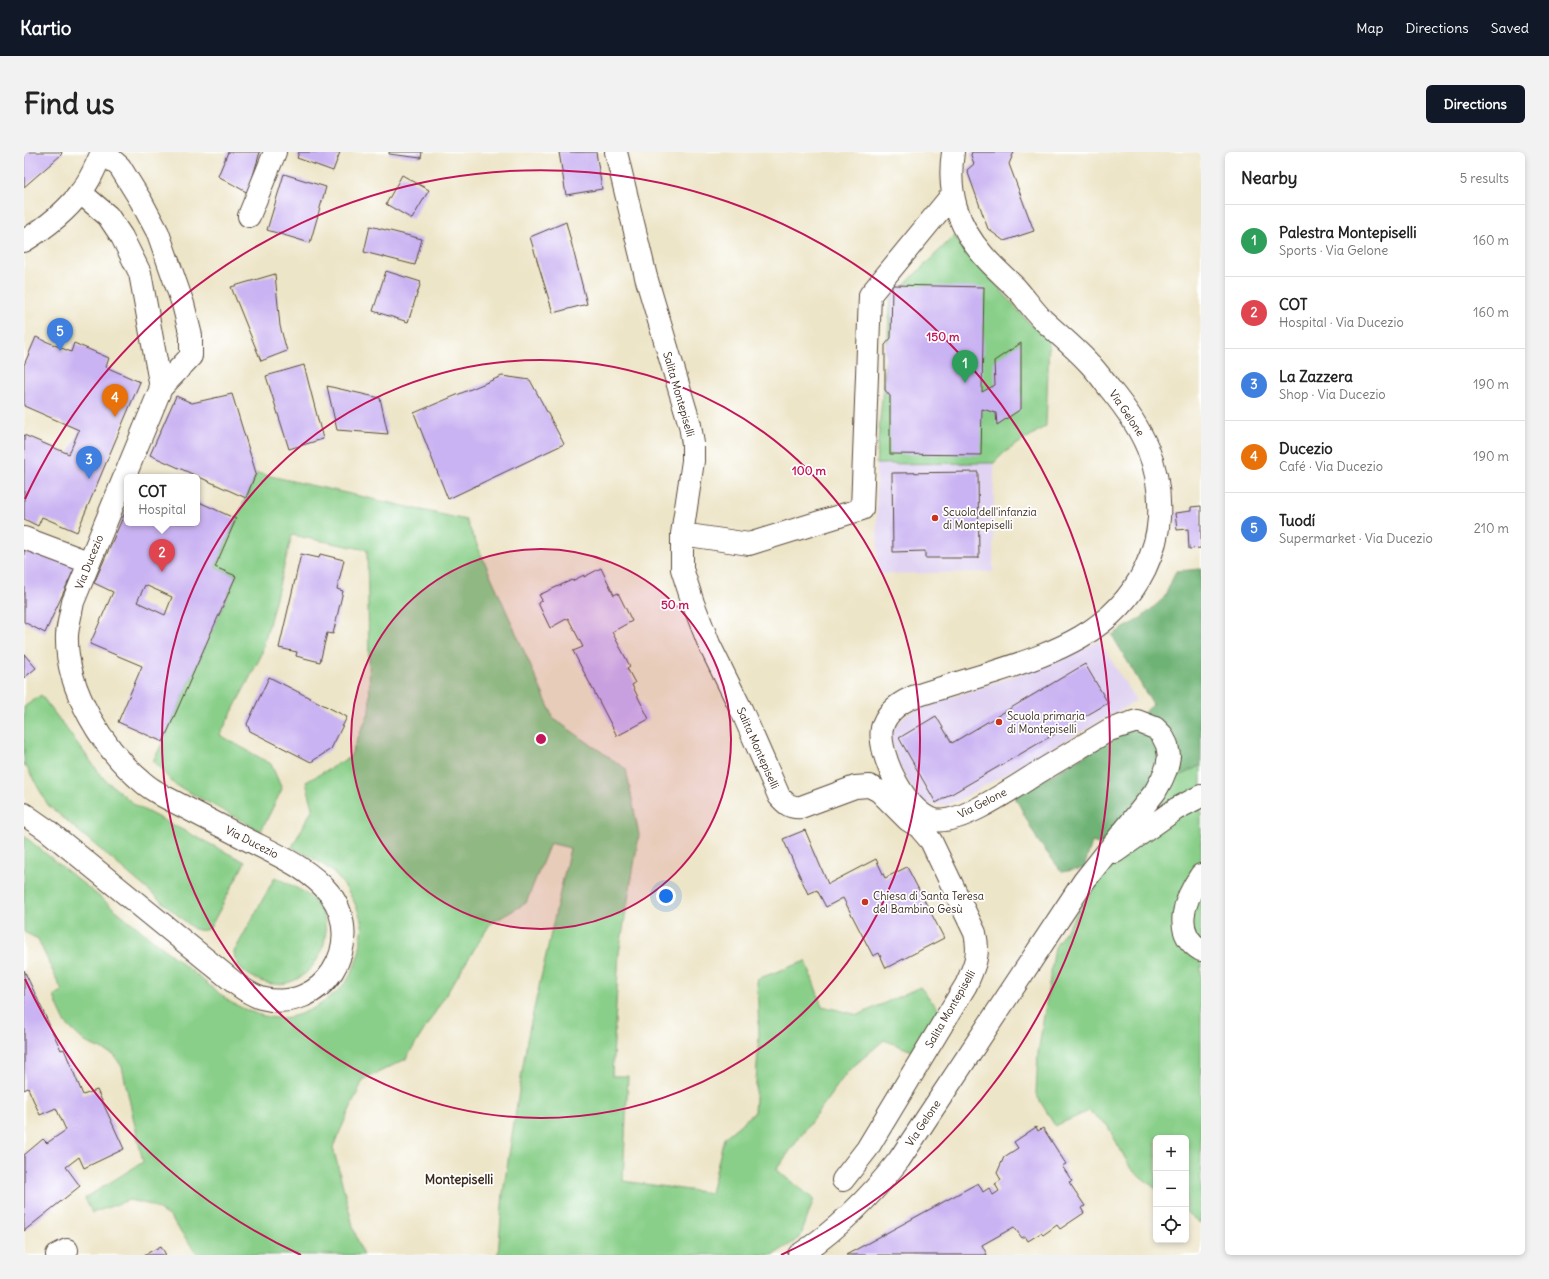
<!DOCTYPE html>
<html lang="en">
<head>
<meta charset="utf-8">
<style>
  body { margin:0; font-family:Delius,sans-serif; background:#f2f2f2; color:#222 }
  .controls { position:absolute; right:12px; bottom:12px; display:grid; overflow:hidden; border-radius:6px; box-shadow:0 2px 6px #0003 }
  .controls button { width:36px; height:36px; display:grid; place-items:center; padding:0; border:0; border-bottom:1px solid #e0e0e0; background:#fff; color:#222; font:20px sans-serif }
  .you { position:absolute; left:642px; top:744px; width:14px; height:14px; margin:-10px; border:3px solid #fff; border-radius:50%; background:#1a73e8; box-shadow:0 0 0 6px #1a73e833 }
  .badge { display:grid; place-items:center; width:26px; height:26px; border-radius:50%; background:#111827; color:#fff; font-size:13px; font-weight:700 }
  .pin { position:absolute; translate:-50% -33px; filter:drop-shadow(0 1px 2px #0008) }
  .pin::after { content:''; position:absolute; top:21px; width:14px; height:12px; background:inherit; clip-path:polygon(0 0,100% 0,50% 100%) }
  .popup { position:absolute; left:100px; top:322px; width:76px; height:52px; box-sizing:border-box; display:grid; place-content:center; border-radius:6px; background:#fff; filter:drop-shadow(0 1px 3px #0005); font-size:13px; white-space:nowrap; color:#767676 }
  .popup b { font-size:15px; color:#222 }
  .popup::after { content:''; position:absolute; left:50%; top:100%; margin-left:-8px; border:8px solid transparent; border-top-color:#fff }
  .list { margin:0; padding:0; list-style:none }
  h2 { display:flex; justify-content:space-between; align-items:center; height:52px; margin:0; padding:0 16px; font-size:17px }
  h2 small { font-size:13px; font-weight:400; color:#767676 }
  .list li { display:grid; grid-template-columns:26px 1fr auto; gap:12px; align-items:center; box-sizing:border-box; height:72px; padding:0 16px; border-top:1px solid #e0e0e0 }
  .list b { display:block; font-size:15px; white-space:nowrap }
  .list p { margin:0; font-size:13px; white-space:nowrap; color:#767676 }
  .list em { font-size:13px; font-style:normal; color:#767676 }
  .icon { flex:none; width:22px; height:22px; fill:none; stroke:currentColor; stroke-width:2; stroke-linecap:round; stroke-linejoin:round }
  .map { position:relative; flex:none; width:1177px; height:1103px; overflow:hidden; border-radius:6px }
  header { display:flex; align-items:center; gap:24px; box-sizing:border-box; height:56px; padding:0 20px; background:#111827; color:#fff }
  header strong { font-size:19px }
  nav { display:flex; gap:22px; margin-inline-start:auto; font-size:14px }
  .intro { display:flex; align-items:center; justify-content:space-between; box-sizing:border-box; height:96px; padding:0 24px }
  h1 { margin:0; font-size:28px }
  .button { padding:10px 18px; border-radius:6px; background:#111827; color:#fff; font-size:14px; font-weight:700 }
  main { display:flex; gap:24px; padding:0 24px }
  aside { flex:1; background:#fff; border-radius:6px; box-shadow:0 2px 6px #0003 }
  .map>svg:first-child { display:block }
</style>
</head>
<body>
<header>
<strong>Kartio</strong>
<nav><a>Map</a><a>Directions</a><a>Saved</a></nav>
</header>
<div class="intro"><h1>Find us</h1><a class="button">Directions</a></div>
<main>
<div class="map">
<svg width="1177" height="1103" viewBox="0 0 1177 1103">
  <rect width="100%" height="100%" fill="#fff"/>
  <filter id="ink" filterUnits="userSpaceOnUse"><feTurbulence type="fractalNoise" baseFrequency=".025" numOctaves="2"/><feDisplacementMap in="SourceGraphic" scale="8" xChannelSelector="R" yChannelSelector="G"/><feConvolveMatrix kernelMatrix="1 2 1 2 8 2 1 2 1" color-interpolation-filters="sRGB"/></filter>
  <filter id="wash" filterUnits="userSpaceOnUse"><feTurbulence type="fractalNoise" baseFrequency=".012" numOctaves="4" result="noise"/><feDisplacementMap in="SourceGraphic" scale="16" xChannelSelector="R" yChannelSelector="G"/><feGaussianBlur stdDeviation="0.9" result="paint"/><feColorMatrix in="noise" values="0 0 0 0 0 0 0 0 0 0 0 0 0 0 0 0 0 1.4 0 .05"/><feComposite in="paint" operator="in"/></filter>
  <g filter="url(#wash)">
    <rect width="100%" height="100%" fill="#ede5c8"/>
    <path fill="#e1d4f3" d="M970 311 969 420 854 422 852 312Z
      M1075 488 1112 549 935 648 923 653H908L900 649 891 641 875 613 867 588 870 576 881 564 894 557 1030 510 1054 500Z"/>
    <path fill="#89cf89" stroke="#627c54" d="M930 84 1006 172 1025 188 1022 274 981 300 970 311 852 312 867 146Z
      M233 321 442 368 530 567 602 617 615 683 595 801 588 924H604L599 1029 687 1041 700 986 730 961 735 883 733 827 782 809 798 854 834 863 896 835 917 860 896 902 860 888 824 919 752 1018 790 1047 776 1086 749 1103H474L479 1041 503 888 546 696 526 691 502 751 466 772 382 907 339 928 309 995 330 1078 339 1103H174L146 1065 127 1053 105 1048 68 1061 61 1046 119 1010 98 915 90 903 61 890 42 872 34 855 30 844 38 839 14 787 0 780V684L206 850C222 858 236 865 254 866 280 867 317 843 328 820 333 809 337 797 337 785 338 781 339 776 338 773 335 756 326 740 315 727 303 712 284 704 268 695L289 656 282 630 326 605 346 558 343 398 268 383 237 504 196 583 247 612 258 637 237 679 150 632 129 609 139 590 212 424 191 415Z
      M17 543 80 627 114 655 221 710 186 776C180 779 177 779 170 777L24 653 2 614 0 613V555Z
      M1177 613V1072L1162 1060V986H1132V1037L1107 1017 1083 973 1065 959 1031 974 1012 942 1014 901 1031 795 1069 737 1153 625Z
      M251 725C264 732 278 737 288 747 326 782 278 857 227 824 217 818 211 812 210 800Z"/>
    <path fill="#6eb275" stroke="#546e4a" d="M1177 417V613L1118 643 1083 695 1068 690 1060 716 1038 720 1014 689 991 645 1093 584 1129 553 1088 483 1117 466 1140 446 1152 419Z"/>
    <g id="blocks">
      <path fill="#cab3f2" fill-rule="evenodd" d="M0 0H38L37 3 0 35Z
        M204 0H236L224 41 194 24Z
        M275 0H316L309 19 273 6Z
        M365 0H398L397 6 365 2Z
        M535 0H572L578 37 542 43Z
        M948 0H990L985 12 1010 79 980 89 964 77 943 18 950 12 947 3Z
        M260 22 302 35 286 91 243 78Z
        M378 23 405 38 388 67 362 52Z
        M542 70 563 152 529 161 506 85Z
        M346 74 398 87 391 113 340 100Z
        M362 119 397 130 384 170 349 159Z
        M251 122 256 174 263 199 237 209 207 135Z
        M868 133 960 135 958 240 971 233 970 209 997 191V257L973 273 972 261 958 257 957 303 866 302V244L861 238V193L867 186Z
        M12 185 47 200 50 191 85 206 82 215 116 230 53 380 18 365 14 374 0 367V283L45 302 55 278 0 254V213Z
        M280 213 299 287 265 297 242 224Z
        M478 224 506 228 540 292 424 347 390 261Z
        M303 234 356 246 364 282 313 278Z
        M208 242 232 321 222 346 126 303 152 244 168 251Z
        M954 320 955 406H901V399L869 400 868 321Z
        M173 349 212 367 191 415 212 424 139 590 94 570 118 514 66 492 89 440 70 431 103 356V371H173ZM121 433 148 445 141 463 113 450Z
        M1177 354V396L1165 397 1164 377 1153 378 1151 361 1167 359V355Z
        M0 395 52 413 21 481 0 470Z
        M277 402 295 406 296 402 320 408 313 437 319 439 309 482 303 481 296 510 272 504 273 500 255 496Z
        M577 416 590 443 594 441 608 469 588 480 606 514 603 516 611 531 608 533 625 567 593 584 549 499 559 495 544 466 526 476 514 451 518 448 515 443 548 428V429L560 423V425Z
        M0 502 12 516 0 526Z
        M1061 512 1084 551 912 651 875 586 912 564 928 591Z
        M245 525 323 565 307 597 287 610 226 579 223 572Z
        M781 678 804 732 852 707 861 726 883 715 920 786 862 816 855 801 849 804 819 746 802 755 793 738 784 742 759 687Z
        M0 818 37 898 40 897 59 943 73 938 100 997 60 1016 55 1005 42 1015 56 1034 0 1079V1003L19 987 23 991 42 978 32 956 16 963 4 936 0 938Z
        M1012 975 1014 979 1019 976 1042 1012 1038 1014 1048 1029 1045 1030 1061 1054 1057 1056 1060 1061 1036 1077 1033 1073 1019 1083 1017 1081 1004 1089 1001 1084 998 1086 990 1075 958 1093 963 1103H822L954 1031 959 1040 965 1036 969 1043 975 1039 971 1032 977 1028 973 1021 980 1005 994 996 990 990Z
        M137 1094 142 1103H120Z"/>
    </g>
  </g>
  <g filter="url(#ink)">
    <use href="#blocks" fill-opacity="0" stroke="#564638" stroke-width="1"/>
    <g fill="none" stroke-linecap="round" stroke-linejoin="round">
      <g stroke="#564638" stroke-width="24">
        <path id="minor" d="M592 0 622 125 666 273 669 292V309L658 382V417L669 451 685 492 717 557 755 644C762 652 766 656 777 655L831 635 845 634 855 639 884 668 895 675 907 689 951 781C956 802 951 813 942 833L843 997 819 1028
          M57 41 84 64 98 85 116 121 137 236
          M225 64 251 0
          M658 382 725 392 838 357 846 143 928 43
          M0 386 64 410
          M0 662 23 678 211 831C219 837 227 843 237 846 299 863 343 792 306 742 286 717 254 703 226 689 197 674 168 659 139 644 133 640 127 637 121 632 80 599 41 537 43 483 44 472 47 461 49 450L137 236 167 204V184L159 152 134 81 117 49 96 15 79 0
          M1091 700 1152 657 1177 644
          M1177 723C1161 746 1147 780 1177 798
          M33 1103 43 1098
          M775 1103C813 1078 847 1044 875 1008L1060 729 1131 640 1138 627 1143 615 1145 604 1143 593 1138 583 1131 576 1113 569 1085 578C1062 592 1038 606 1015 620 992 634 937 673 911 668 883 663 853 602 858 576 862 560 875 551 889 545 916 536 943 528 970 520 1032 500 1090 480 1121 417 1129 400 1134 384 1135 366 1138 313 1118 276 1086 237 1079 228 1072 218 1064 210 1050 195 1034 182 1019 168 1009 158 1001 146 992 136 981 125 969 115 959 103 933 73 923 40 929 0"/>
      </g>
      <g stroke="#564638" stroke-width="24">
        <path id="major" d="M0 89C21 76 41 61 56 41 66 29 72 14 78 0"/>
      </g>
      <use href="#minor" stroke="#fff" stroke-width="22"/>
      <use href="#major" stroke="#fff" stroke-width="22"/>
    </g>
  </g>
  <circle cx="517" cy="587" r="190" fill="#c2185b" fill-opacity=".12"/>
  <g fill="none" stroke="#c2185b" stroke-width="2">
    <circle cx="517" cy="587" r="190"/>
    <circle cx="517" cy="587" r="379"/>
    <path d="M277 1103A569 569 0 0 1 1 827M1 347A569 569 0 1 1 757 1103"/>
  </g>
  <g fill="#c8321e" stroke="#fff" stroke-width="1.5">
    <circle cx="911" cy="366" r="4"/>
    <circle cx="975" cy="570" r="4"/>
    <circle cx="841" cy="750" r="4"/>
  </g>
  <g text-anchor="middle" stroke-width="3.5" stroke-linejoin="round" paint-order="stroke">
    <g font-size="11" fill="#3b2a1e" stroke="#fff">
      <text transform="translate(655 242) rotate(74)" y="4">Salita Montepiselli</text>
      <text transform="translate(1103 261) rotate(56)" y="4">Via Gelone</text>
      <text transform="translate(65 410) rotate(-68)" y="4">Via Ducezio</text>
      <text transform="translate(734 596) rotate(66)" y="4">Salita Montepiselli</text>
      <text transform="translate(958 651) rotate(-27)" y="4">Via Gelone</text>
      <text transform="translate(228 690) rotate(27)" y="4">Via Ducezio</text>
      <text transform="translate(926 857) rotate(-60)" y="4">Salita Montepiselli</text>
      <text transform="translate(899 971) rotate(-56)" y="4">Via Gelone</text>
    </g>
    <g font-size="11" fill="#3b2a1e" stroke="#fff" text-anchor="start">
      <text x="919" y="364">Scuola dell'infanzia<tspan x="919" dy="13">di Montepiselli</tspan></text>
      <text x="983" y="568">Scuola primaria<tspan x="983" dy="13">di Montepiselli</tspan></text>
      <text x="849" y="748">Chiesa di Santa Teresa<tspan x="849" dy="13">del Bambino Gesù</tspan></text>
    </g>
    <g font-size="13" font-weight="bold" fill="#3b2a1e" stroke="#fff">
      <text x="435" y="1032">Montepiselli</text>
    </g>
  </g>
  <circle cx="517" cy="587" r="6" fill="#c2185b" stroke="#fff" stroke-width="2"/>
  <g font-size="12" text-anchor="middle" font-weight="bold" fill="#c2185b" stroke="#fff" stroke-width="3.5" stroke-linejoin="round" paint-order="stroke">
    <text x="919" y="189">150 m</text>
    <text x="785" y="323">100 m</text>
    <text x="651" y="457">50 m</text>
  </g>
</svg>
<div class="controls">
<button>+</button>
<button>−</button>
<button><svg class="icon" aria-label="locate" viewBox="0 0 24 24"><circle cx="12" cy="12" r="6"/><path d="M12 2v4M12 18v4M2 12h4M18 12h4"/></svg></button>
</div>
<div class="you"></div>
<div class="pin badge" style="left:941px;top:231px;background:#2e9e5b">1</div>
<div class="pin badge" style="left:138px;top:420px;background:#e0444e">2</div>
<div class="popup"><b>COT</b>Hospital</div>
<div class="pin badge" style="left:65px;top:327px;background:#3f7fe0">3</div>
<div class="pin badge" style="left:91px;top:265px;background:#e8710a">4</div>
<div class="pin badge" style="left:36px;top:199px;background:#3f7fe0">5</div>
</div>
<aside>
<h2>Nearby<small>5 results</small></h2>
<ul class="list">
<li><span class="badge" style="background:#2e9e5b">1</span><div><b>Palestra Montepiselli</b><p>Sports · Via Gelone</p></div><em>160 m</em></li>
<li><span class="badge" style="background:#e0444e">2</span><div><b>COT</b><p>Hospital · Via Ducezio</p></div><em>160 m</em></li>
<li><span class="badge" style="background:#3f7fe0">3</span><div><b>La Zazzera</b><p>Shop · Via Ducezio</p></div><em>190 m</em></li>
<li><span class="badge" style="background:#e8710a">4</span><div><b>Ducezio</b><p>Café · Via Ducezio</p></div><em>190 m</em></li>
<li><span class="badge" style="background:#3f7fe0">5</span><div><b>Tuodí</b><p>Supermarket · Via Ducezio</p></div><em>210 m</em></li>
</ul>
</aside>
</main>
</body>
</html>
